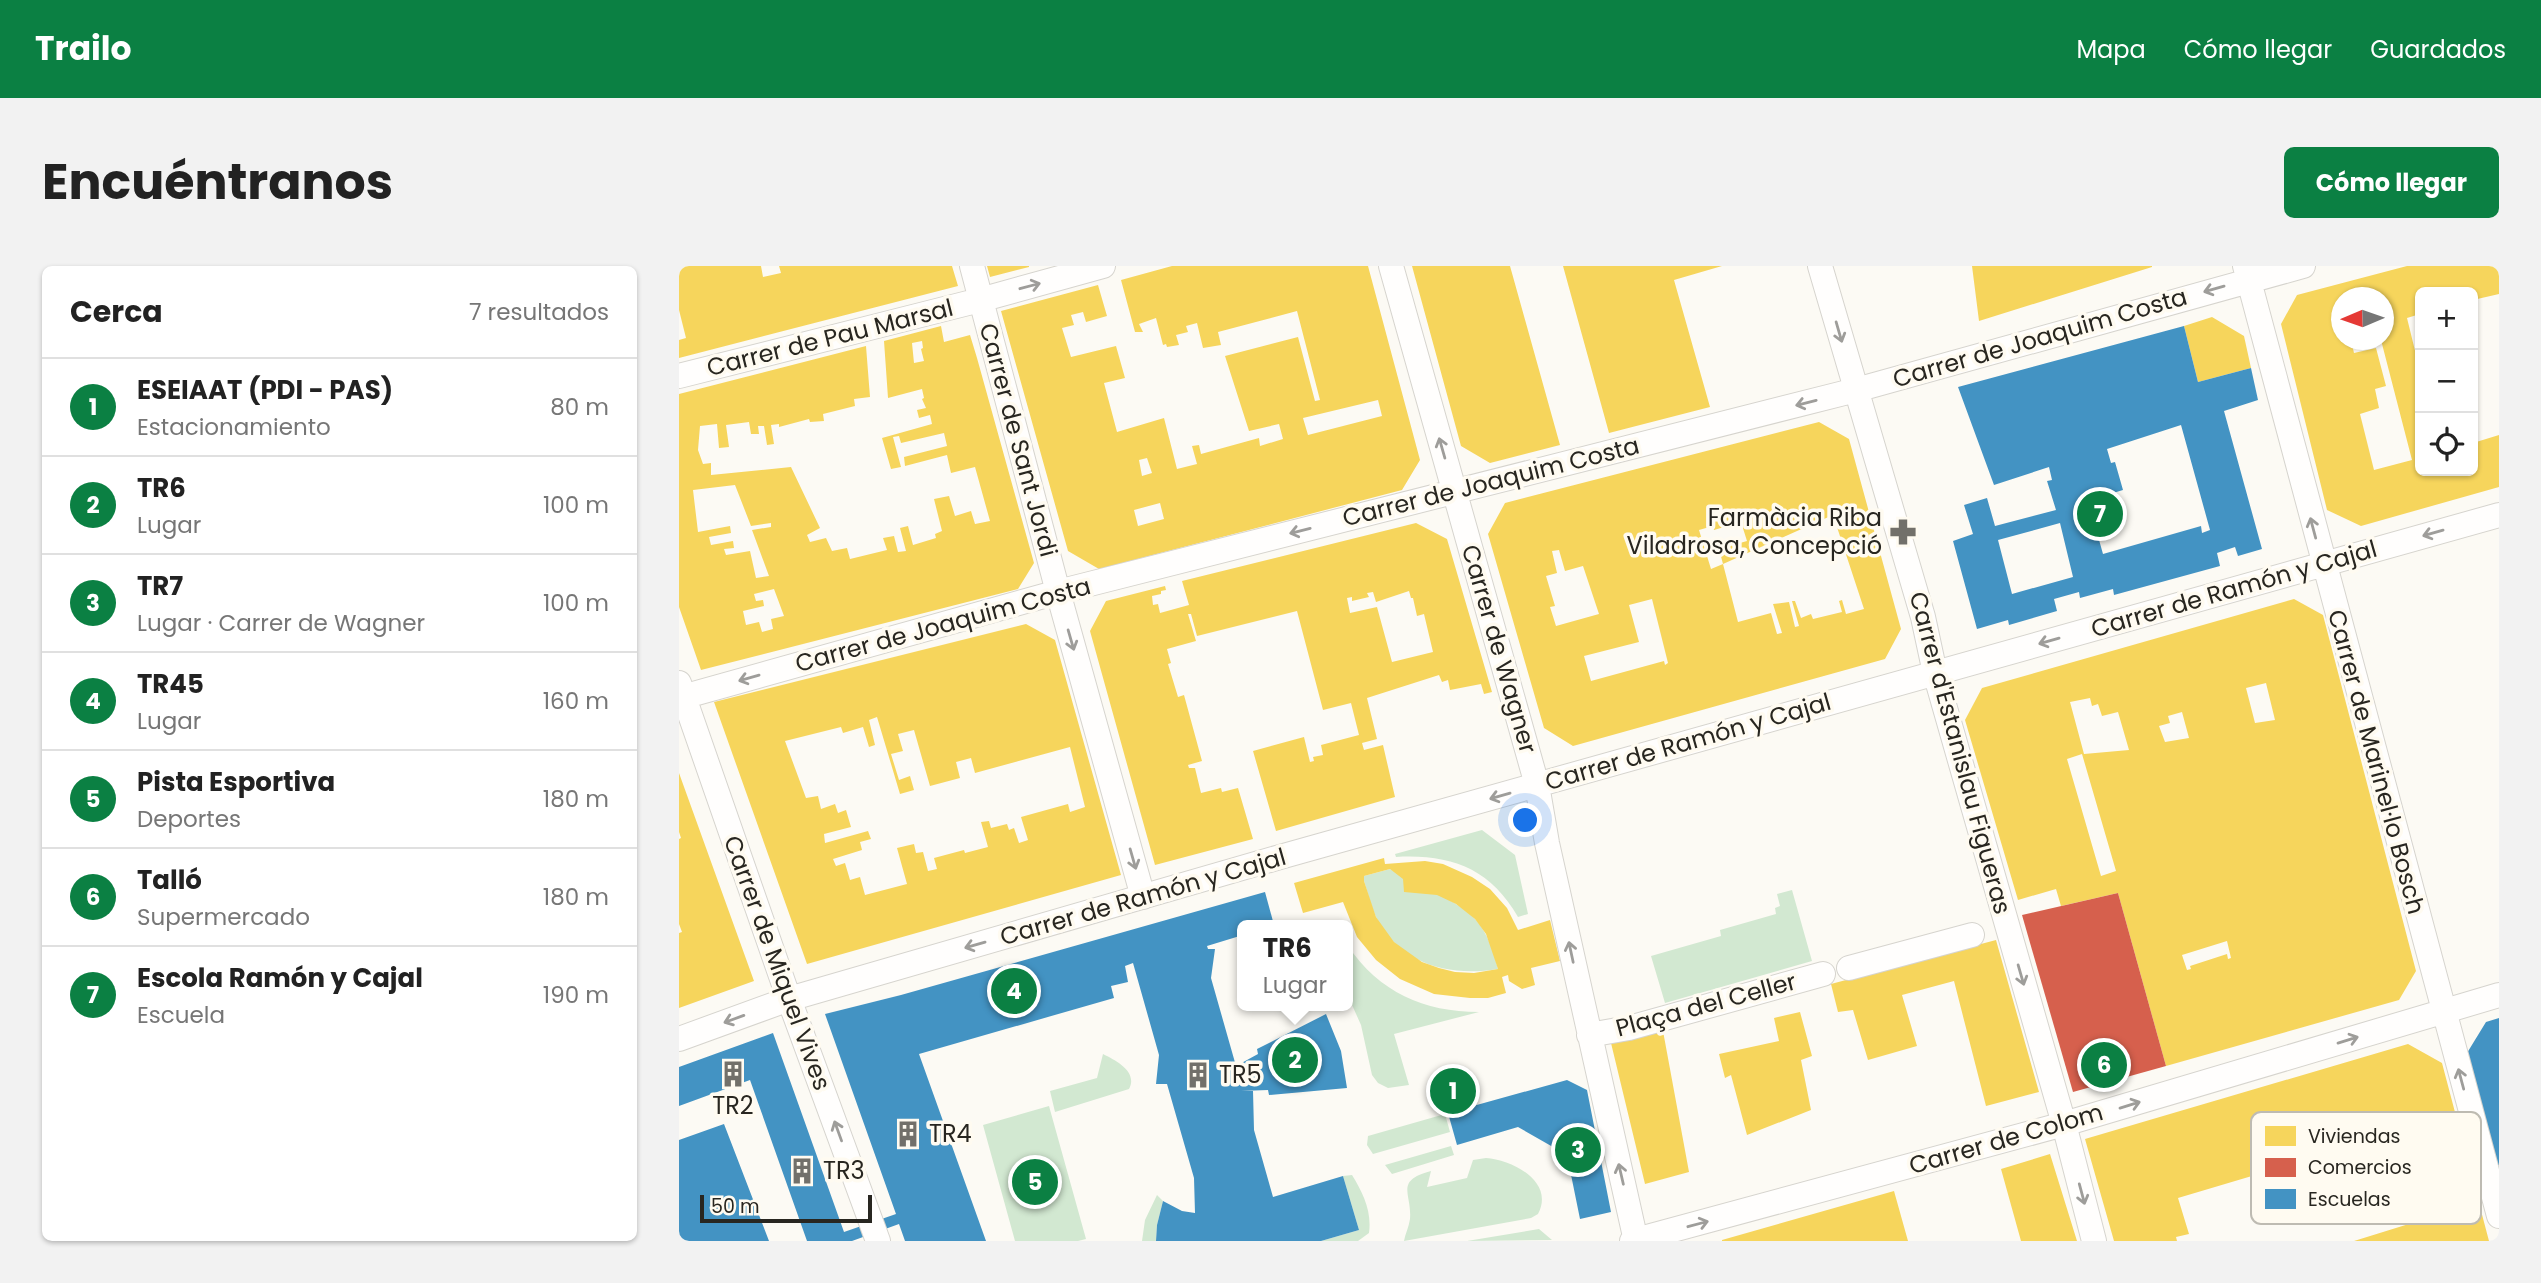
<!DOCTYPE html>
<html lang="es">
<head>
<meta charset="utf-8">
<style>
  body { margin:0; font-family:Poppins,sans-serif; background:#f2f2f2; color:#222 }
  .controls { position:absolute; right:21px; top:21px; display:grid; overflow:hidden; border-radius:10px; box-shadow:0 2px 5px #0004 }
  .controls button { width:63px; height:63px; display:grid; place-items:center; padding:0; border:0; border-bottom:2px solid #e0e0e0; background:#fff; color:#222; font:35px sans-serif }
  .compass { position:absolute; left:1652px; top:21px; width:63px; height:63px; border-radius:50%; background:#fff; box-shadow:0 2px 5px #0004; rotate:268deg }
  .scale { position:absolute; left:21px; bottom:18px; width:172px; box-sizing:border-box; padding-left:7px; border:4px solid #282620; border-top:0; font-size:19px; line-height:24px; white-space:nowrap; color:#282620; -webkit-text-stroke:5px #fffbf1; paint-order:stroke }
  .you { position:absolute; left:847px; top:555px; width:24px; height:24px; margin:-18px; border:5px solid #fff; border-radius:50%; background:#1a73e8; box-shadow:0 0 0 10px #1a73e833 }
  .badge { display:grid; place-items:center; width:46px; height:46px; border-radius:50%; background:#0b8043; color:#fff; font-size:23px; font-weight:700 }
  .pin { position:absolute; translate:-50% -50%; border:4px solid #fff; box-shadow:0 2px 7px #0006 }
  .popup { position:absolute; left:558px; top:654px; width:116px; height:91px; box-sizing:border-box; display:grid; place-content:center; border-radius:10px; background:#fff; filter:drop-shadow(0 2px 5px #0005); font-size:23px; white-space:nowrap; color:#767676 }
  .popup b { font-size:26px; color:#222 }
  .popup::after { content:''; position:absolute; left:50%; top:100%; margin-left:-14px; border:14px solid transparent; border-top-color:#fff }
  .list { margin:0; padding:0; list-style:none }
  h2 { display:flex; justify-content:space-between; align-items:center; height:91px; margin:0; padding:0 28px; font-size:30px }
  h2 small { font-size:23px; font-weight:400; color:#767676 }
  .list li { display:grid; grid-template-columns:46px 1fr auto; gap:21px; align-items:center; box-sizing:border-box; height:98px; padding:0 28px; border-top:2px solid #e0e0e0 }
  .list b { display:block; font-size:26px; white-space:nowrap }
  .list p { margin:0; font-size:23px; white-space:nowrap; color:#767676 }
  .list em { font-size:23px; font-style:normal; color:#767676 }
  .icon { flex:none; width:38px; height:38px; fill:none; stroke:currentColor; stroke-width:2; stroke-linecap:round; stroke-linejoin:round }
  .map { position:relative; flex:none; width:1820px; height:975px; overflow:hidden; border-radius:10px }
  header { display:flex; align-items:center; gap:42px; box-sizing:border-box; height:98px; padding:0 35px; background:#0b8043; color:#fff }
  header strong { font-size:33px }
  nav { display:flex; gap:38px; margin-inline-start:auto; font-size:24px }
  .intro { display:flex; align-items:center; justify-content:space-between; box-sizing:border-box; height:168px; padding:0 42px }
  h1 { margin:0; font-size:49px }
  .button { padding:18px 32px; border-radius:10px; background:#0b8043; color:#fff; font-size:24px; font-weight:700 }
  main { display:flex; gap:42px; padding:0 42px }
  aside { flex:1; background:#fff; border-radius:10px; box-shadow:0 2px 5px #0004 }
  .map>svg:first-child { display:block }
</style>
</head>
<body>
<header>
<strong>Trailo</strong>
<nav><a>Mapa</a><a>Cómo llegar</a><a>Guardados</a></nav>
</header>
<div class="intro"><h1>Encuéntranos</h1><a class="button">Cómo llegar</a></div>
<main>
<aside>
<h2>Cerca<small>7 resultados</small></h2>
<ul class="list">
<li><span class="badge">1</span><div><b>ESEIAAT (PDI - PAS)</b><p>Estacionamiento</p></div><em>80 m</em></li>
<li><span class="badge">2</span><div><b>TR6</b><p>Lugar</p></div><em>100 m</em></li>
<li><span class="badge">3</span><div><b>TR7</b><p>Lugar · Carrer de Wagner</p></div><em>100 m</em></li>
<li><span class="badge">4</span><div><b>TR45</b><p>Lugar</p></div><em>160 m</em></li>
<li><span class="badge">5</span><div><b>Pista Esportiva</b><p>Deportes</p></div><em>180 m</em></li>
<li><span class="badge">6</span><div><b>Talló</b><p>Supermercado</p></div><em>180 m</em></li>
<li><span class="badge">7</span><div><b>Escola Ramón y Cajal</b><p>Escuela</p></div><em>190 m</em></li>
</ul>
</aside>
<div class="map">
<svg width="1820" height="975" viewBox="0 0 1820 975">
  <rect width="100%" height="100%" fill="#fcfaf4"/>
  <path fill="#d2e8d1" d="M803 564 836 589 849 648 839 651C811 602 771 588 717 591L716 588Z
    M711 603C734 616 780 635 796 653 809 667 814 685 819 703 771 711 721 699 697 651 692 640 689 627 685 615V610Z
    M1113 624 1133 695 986 737 972 690 1042 670 1041 664 1097 648 1096 642 1101 640 1098 628Z
    M669 680C700 726 745 746 800 746L715 768 730 819 709 822 699 817 693 809 682 759 669 730Z
    M424 788C438 795 459 806 450 823L376 846 371 825 418 812Z
    M370 840 407 973 399 975H336L304 859Z
    M766 848 771 866 694 888 688 879 689 870Z
    M772 880 775 889 713 908 706 899Z
    M807 892C834 894 876 916 859 948L852 952 725 975C726 968 730 961 731 953 733 927 715 915 752 905L748 921 788 912 794 894Z
    M673 909C684 927 693 945 690 967L679 975H642L680 964 664 910Z
    M478 929 484 935 478 959 477 975H463L466 954Z
    M860 963 873 974 788 975Z"/>
  <path fill="#f6d55c" fill-rule="evenodd" d="M0 0H82L84 11 102 7 100 0H273L279 20 0 92V74L7 72 0 44Z
    M308 0H350V1L311 11Z
    M493 0H689L741 194 723 224 420 303 389 285 322 45 419 19 428 50 407 56 404 46 392 49 395 59 383 62 392 91 437 80 446 112 425 117 438 166 485 152 498 203 518 198 513 180 520 179 522 188 580 172 581 180 604 173 600 158 570 165 546 90 619 71 636 135 641 134 618 45 539 66 542 79 524 82 518 57 507 60 509 66 497 69 500 79 488 81 487 78 484 79 477 52 460 58 464 66H456L442 14ZM699 134 703 150 629 169 624 152ZM468 192 473 207 463 210 460 194ZM481 237 485 253 459 260 455 244Z
    M733 0H831L881 179 811 197 782 180Z
    M884 0H1043L995 14 1031 141 930 167Z
    M1293 0H1473V1L1300 55Z
    M1728 0H1820V28L1794 34V26H1741V48L1728 52 1741 105V205H1794V177L1820 169V221L1682 260 1648 244 1602 58 1618 29ZM1662 32H1704V74H1702L1733 194 1695 204 1681 148 1700 142 1696 123 1707 120 1697 82 1675 87 1672 74H1662Z
    M1533 51 1565 70 1572 102 1519 116 1505 60Z
    M262 60 265 76 291 69 298 92 355 297 339 323 22 404 0 341V128L187 80 191 131 175 133 176 140 144 148 145 155 131 156 130 153 100 161V158L92 159 95 178 88 179 85 160H79L80 168H72L70 156 47 159 50 181 40 182 38 158 21 160 19 184 24 198 32 197V209L112 201 141 262 128 269 131 276 147 272 153 285 168 282 171 293 208 284 204 272 215 270 219 286 227 285 221 262 229 260 234 279 257 272 256 268 263 265 255 233 270 230 276 250 292 245 296 258 311 255 296 201 272 207 268 189 226 200 225 191 268 180 265 167 222 177 220 170 214 171 222 201 212 203 203 172 253 158 251 149 240 152 238 144 247 142 243 133 245 132 243 123 209 132 205 75ZM243 75 244 82 242 83 245 95 235 97 233 77ZM56 219 72 260 92 257V261L73 264 90 310 77 312 71 285 47 289 45 283 55 282 54 275 32 279 30 271 52 267 51 260 19 266 14 224ZM95 323 105 350 92 353 94 363 83 366 80 356 67 359 64 345 85 340 84 334 77 335 75 328Z
    M1140 156 1170 173 1222 363 1206 393 894 480 865 462 809 268 826 237ZM1154 249 1185 343 1167 348 1163 334 1160 335 1163 346 1134 353 1132 348 1122 352 1116 335H1113L1120 360 1116 361 1110 336 1094 338 1103 367 1098 368 1092 347 1059 356 1044 298 1032 303 1020 264 1034 260 1035 264 1062 256 1068 275 1040 283 1044 298ZM880 284 886 305 904 300 920 348 877 360 871 341 876 340 867 310 878 307 873 285ZM973 333 989 397 986 399 985 395 912 415 905 390 960 376 950 339Z
    M737 257 768 273 813 426 805 428 802 418 771 424 769 414 763 416 760 409 688 432 698 473 683 477 685 484 704 479 716 531 597 565 574 485 625 471 631 496 635 495 634 491 644 489 642 479 680 469 672 437 644 444 618 345 518 370 512 348H509L517 375 488 383 492 397 489 398 499 431 505 429 523 495 509 499 510 502H516L522 527 542 522 543 526 559 522 574 573 476 599 411 365 427 335 486 320 487 324 482 325V328L473 330 474 339 479 338 481 347 510 339 503 315ZM730 325 732 332H734L738 350 745 348 754 386 713 396 698 341 671 347 668 332 673 331V335L690 331 688 327 694 326 697 336Z
    M1615 333 1644 349 1737 705 1720 734 1487 800 1439 627 1382 640 1377 623 1339 634 1286 454 1303 422ZM1587 417 1596 454 1576 457 1567 422ZM1411 432 1413 440 1419 438 1423 450 1439 446 1450 484 1405 488 1391 436ZM1503 446 1510 472 1486 476 1480 460 1491 457 1489 450ZM1403 488 1437 605 1422 610 1388 493ZM1548 675 1552 692 1549 693 1548 688 1511 700 1512 703 1508 704 1503 689Z
    M347 358 376 374 442 609 128 698 35 436ZM198 451 221 528 235 524 231 510 220 514 212 488 224 485 219 468 235 464 251 520 281 512 277 496 292 492 296 507 391 481 406 541 391 546 389 538 342 551 349 574 340 577 335 562 330 564 328 558 312 562 310 555 302 556 309 581 286 587 285 584 255 592 258 603 249 605 244 586 237 587 235 578 218 582 228 618 186 629 181 611 171 614 166 597 157 600 154 593 183 584 181 576 192 573 189 565 146 577 145 568 172 561 167 544 159 547 156 538 142 543 139 530 127 532 106 475 162 461 164 467 184 461 190 481 196 479 190 454Z
    M0 507 75 715 0 742V667L3 666 0 658V573L2 572 0 566Z
    M705 592 706 598 746 595 764 598 793 611 811 623 828 642 839 664 871 654 881 695 852 702 856 719 843 723 830 715 829 709 823 711 827 727 809 732H791L755 728 721 713 697 694 678 671 664 636 624 647 615 617ZM711 603 724 613 725 626 758 629 777 638 796 653 807 668 819 703 795 707 776 706 760 702 743 696 715 676 697 651 685 615V610Z
    M1317 674 1360 826 1307 840 1275 715 1223 729 1238 780 1189 794 1174 744 1159 746 1152 718Z
    M1121 746 1133 790 1122 794 1132 844 1068 869 1052 809 1046 812 1040 788 1100 775 1095 752Z
    M984 765 1010 906 966 918 932 777Z
    M1729 778 1763 797 1810 975H1675L1733 957 1716 894 1686 903 1680 878 1499 932 1510 968 1497 971 1498 975H1435L1406 873Z
    M1371 888 1398 975H1342L1322 903Z
    M1215 925 1229 975H1043V974Z"/>
  <path fill="#d6604d" d="M1439 627 1487 800 1394 826 1343 649Z"/>
  <path fill="#4393c3" fill-rule="evenodd" d="M1505 60 1519 116 1572 102 1579 134 1545 145 1583 283 1559 290 1556 281 1538 287 1541 300 1435 329 1434 323 1401 332 1400 326 1375 333 1378 345 1330 359 1329 354 1298 363 1274 275 1294 268 1285 239 1308 232 1316 260 1377 244 1368 215 1373 214 1370 201 1315 219 1279 121ZM1502 159 1531 264 1523 267 1522 260 1424 288 1413 249 1402 252 1398 238 1444 224 1436 196 1432 197 1428 183ZM1381 257 1394 311 1333 328 1319 274Z
    M586 626 595 659H564V669L528 680 529 683H536L532 712 557 800 579 788 578 783 647 748 662 785 668 822 590 829 589 824 562 825H574L575 864 594 931 664 910 680 964 642 975H477L478 959 484 935 503 945 516 947 515 912 488 818H477L480 789 454 697 446 700 449 716 432 720 435 732 240 788 307 975H226L220 958 173 975H128L71 814 0 840V801L94 767 165 966 217 948 146 748 222 729Z
    M1820 752V899H1819L1788 787 1807 756Z
    M888 814 908 824 932 946 901 953 888 889 839 861 778 879 769 847Z
    M45 858 90 975H0V874Z"/>
  <g fill="none" stroke-linecap="round" stroke-linejoin="round">
    <g stroke="#d6d4ce" stroke-width="26">
      <path id="street" d="M293 0 379 326 464 631
        M712 0 858 519 868 577 957 975
        M1141 0 1244 351 1256 407 1385 858 1415 975
        M1566 0 1820 950
        M0 110 301 34 424 0
        M0 417 110 733 199 975
        M0 432 379 326 1177 124 1624 0
        M1170 702 1293 669
        M910 769 950 762 1144 708
        M0 773 110 733 601 591 1820 249
        M953 975 1385 858 1820 729"/>
    </g>
    <use href="#street" stroke="#fffefd" stroke-width="24"/>
  </g>
  <defs><path id="oneway-shaft" d="M-6 0H5M1.5-3L5.5 0L1.5 3" fill="none" stroke-width="1.6" stroke-linecap="round" stroke-linejoin="round" transform="scale(1.75)"/></defs>
  <g stroke="#9e9d9a">
    <use href="#oneway-shaft" transform="translate(351 20) rotate(-15)"/>
    <use href="#oneway-shaft" transform="translate(1535 23) rotate(164)"/>
    <use href="#oneway-shaft" transform="translate(1160 66) rotate(74)"/>
    <use href="#oneway-shaft" transform="translate(1127 137) rotate(166)"/>
    <use href="#oneway-shaft" transform="translate(763 182) rotate(-106)"/>
    <use href="#oneway-shaft" transform="translate(1634 262) rotate(-105)"/>
    <use href="#oneway-shaft" transform="translate(621 265) rotate(166)"/>
    <use href="#oneway-shaft" transform="translate(1754 267) rotate(164)"/>
    <use href="#oneway-shaft" transform="translate(392 374) rotate(74)"/>
    <use href="#oneway-shaft" transform="translate(1370 375) rotate(164)"/>
    <use href="#oneway-shaft" transform="translate(70 412) rotate(164)"/>
    <use href="#oneway-shaft" transform="translate(821 530) rotate(164)"/>
    <use href="#oneway-shaft" transform="translate(454 593) rotate(74)"/>
    <use href="#oneway-shaft" transform="translate(296 679) rotate(164)"/>
    <use href="#oneway-shaft" transform="translate(892 686) rotate(-102)"/>
    <use href="#oneway-shaft" transform="translate(1342 709) rotate(74)"/>
    <use href="#oneway-shaft" transform="translate(55 753) rotate(160)"/>
    <use href="#oneway-shaft" transform="translate(1669 774) rotate(-17)"/>
    <use href="#oneway-shaft" transform="translate(1782 813) rotate(-105)"/>
    <use href="#oneway-shaft" transform="translate(1451 839) rotate(-17)"/>
    <use href="#oneway-shaft" transform="translate(159 865) rotate(-110)"/>
    <use href="#oneway-shaft" transform="translate(942 908) rotate(-103)"/>
    <use href="#oneway-shaft" transform="translate(1403 928) rotate(75)"/>
    <use href="#oneway-shaft" transform="translate(1019 958) rotate(-15)"/>
  </g>
  <defs>
    <g id="pharmacy-bare" transform="scale(2.1)"><path d="M-2-6h4v4h4v4h-4v4h-4v-4h-4v-4h4Z" fill="#72706a" stroke="#fffbf1" stroke-width="2.5" paint-order="stroke"/></g>
    <g id="building-bare" transform="scale(2.1)"><path d="M-4-6H4V6H1V3H-1V6H-4ZM-2.5-4.3h1.7v1.8h-1.7ZM.8-4.3h1.7v1.8H.8ZM-2.5-1h1.7V.8h-1.7ZM.8-1h1.7V.8H.8Z" fill="#72706a" stroke="#fffbf1" stroke-width="2.5" paint-order="stroke"/></g>
  </defs>
  <g fill-rule="evenodd">
    <use href="#pharmacy-bare" x="1224" y="266"/>
    <use href="#building-bare" x="54" y="808"/>
    <use href="#building-bare" x="519" y="809"/>
    <use href="#building-bare" x="229" y="868"/>
    <use href="#building-bare" x="123" y="905"/>
  </g>
  <g text-anchor="middle" stroke-width="7" stroke-linejoin="round" paint-order="stroke">
    <g font-size="24" fill="#282620" stroke="#fffbf1">
      <text transform="translate(151 72) rotate(-14)" y="8">Carrer de Pau Marsal</text>
      <text transform="translate(1361 72) rotate(-16)" y="8">Carrer de Joaquim Costa</text>
      <text transform="translate(339 174) rotate(75)" y="8">Carrer de Sant Jordi</text>
      <text transform="translate(812 216) rotate(-14)" y="8">Carrer de Joaquim Costa</text>
      <text transform="translate(1555 323) rotate(-16)" y="8">Carrer de Ramón y Cajal</text>
      <text transform="translate(264 359) rotate(-15)" y="8">Carrer de Joaquim Costa</text>
      <text transform="translate(820 383) rotate(74)" y="8">Carrer de Wagner</text>
      <text transform="translate(1009 476) rotate(-16)" y="8">Carrer de Ramón y Cajal</text>
      <text transform="translate(1281 487) rotate(75)" y="8">Carrer d'Estanislau Figueras</text>
      <text transform="translate(1697 496) rotate(75)" y="8">Carrer de Marinel·lo Bosch</text>
      <text transform="translate(464 631) rotate(-16)" y="8">Carrer de Ramón y Cajal</text>
      <text transform="translate(98 697) rotate(70)" y="8">Carrer de Miquel Vives</text>
      <text transform="translate(1027 739) rotate(-15)" y="8">Plaça del Celler</text>
      <text transform="translate(1327 873) rotate(-16)" y="8">Carrer de Colom</text>
    </g>
    <g font-size="24" fill="#282620" stroke="#fffbf1" text-anchor="start">
      <text x="1203" y="260" text-anchor="end">Farmàcia Riba<tspan x="1203" dy="28">Viladrosa, Concepció</tspan></text>
      <text x="540" y="817">TR5</text>
      <text x="54" y="848" text-anchor="middle">TR2</text>
      <text x="250" y="876">TR4</text>
      <text x="144" y="913">TR3</text>
    </g>
  </g>
  <rect x="1572" y="846" width="230" height="112" rx="10" fill="#fffbf1" stroke="#bebbb2" stroke-width="2"/>
  <rect x="1586" y="860" width="31" height="20" fill="#f6d55c"/>
  <rect x="1586" y="892" width="31" height="19" fill="#d6604d"/>
  <rect x="1586" y="923" width="31" height="20" fill="#4393c3"/>
  <g font-size="19" fill="#282620">
    <text x="1629" y="877">Viviendas</text>
    <text x="1629" y="908">Comercios</text>
    <text x="1629" y="940">Escuelas</text>
  </g>
</svg>
<div class="controls">
<button>+</button>
<button>−</button>
<button><svg class="icon" aria-label="locate" viewBox="0 0 24 24"><circle cx="12" cy="12" r="6"/><path d="M12 2v4M12 18v4M2 12h4M18 12h4"/></svg></button>
</div>
<svg class="compass" viewBox="-18 -18 36 36"><path d="M0-13l5 13h-10z" fill="#e53935"/><path d="M0 13l5-13h-10z" fill="#767676"/></svg>
<div class="scale">50 m</div>
<div class="you"></div>
<div class="pin badge" style="left:774px;top:825px">1</div>
<div class="pin badge" style="left:616px;top:794px">2</div>
<div class="popup"><b>TR6</b>Lugar</div>
<div class="pin badge" style="left:899px;top:884px">3</div>
<div class="pin badge" style="left:335px;top:725px">4</div>
<div class="pin badge" style="left:356px;top:916px">5</div>
<div class="pin badge" style="left:1425px;top:799px">6</div>
<div class="pin badge" style="left:1421px;top:248px">7</div>
</div>
</main>
</body>
</html>
